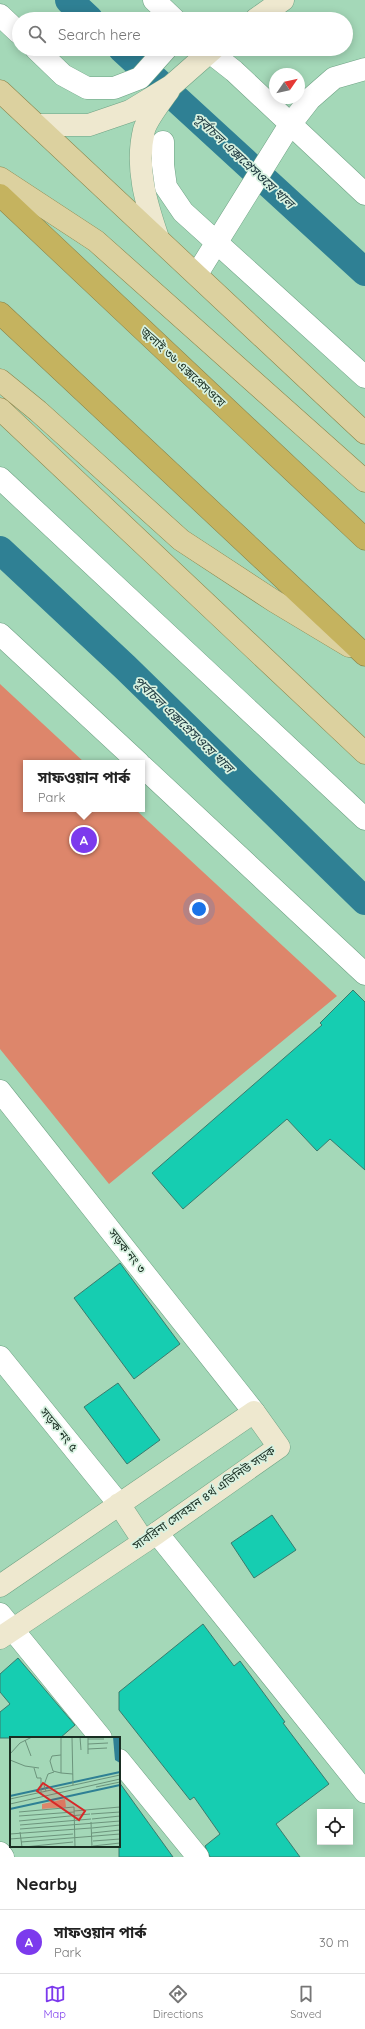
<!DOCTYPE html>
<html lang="en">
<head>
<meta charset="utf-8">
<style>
  body { margin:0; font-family:Quicksand,"Noto Sans Bengali",sans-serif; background:#f2f2f2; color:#222 }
  .controls { position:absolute; right:12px; bottom:12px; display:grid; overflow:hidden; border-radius:0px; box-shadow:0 2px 10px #0003 }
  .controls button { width:36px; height:36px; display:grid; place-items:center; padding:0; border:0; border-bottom:1px solid #e0e0e0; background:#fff; color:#222; font:20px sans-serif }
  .compass { position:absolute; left:269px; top:68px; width:36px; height:36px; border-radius:50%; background:#fff; box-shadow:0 2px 10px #0003; rotate:56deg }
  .you { position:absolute; left:199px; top:909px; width:14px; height:14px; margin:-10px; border:3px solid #fff; border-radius:50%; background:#1a73e8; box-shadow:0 0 0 6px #1a73e833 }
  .badge { display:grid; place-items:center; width:26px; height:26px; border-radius:50%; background:#7c3aed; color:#fff; font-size:13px; font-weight:700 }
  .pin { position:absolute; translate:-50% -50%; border:2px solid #fff; box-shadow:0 1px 4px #0006 }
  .popup { position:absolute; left:23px; top:760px; width:122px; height:52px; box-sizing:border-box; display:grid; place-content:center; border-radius:0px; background:#fff; filter:drop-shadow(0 1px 3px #0005); font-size:13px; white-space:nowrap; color:#767676 }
  .popup b { font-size:15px; color:#222 }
  .popup::after { content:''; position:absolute; left:50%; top:100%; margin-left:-8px; border:8px solid transparent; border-top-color:#fff }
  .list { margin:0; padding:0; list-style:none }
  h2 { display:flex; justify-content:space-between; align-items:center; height:52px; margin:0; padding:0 16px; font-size:17px }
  h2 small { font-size:13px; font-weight:400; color:#767676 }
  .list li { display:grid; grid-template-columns:26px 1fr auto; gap:12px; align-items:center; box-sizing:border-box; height:64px; padding:0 16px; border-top:1px solid #e0e0e0 }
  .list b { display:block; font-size:15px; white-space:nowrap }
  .list p { margin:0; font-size:13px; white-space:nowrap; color:#767676 }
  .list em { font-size:13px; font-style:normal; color:#767676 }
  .icon { flex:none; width:22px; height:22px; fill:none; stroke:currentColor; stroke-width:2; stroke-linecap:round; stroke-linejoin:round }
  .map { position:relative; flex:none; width:365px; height:1857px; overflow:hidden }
  .search { position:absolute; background:#fff; box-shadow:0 2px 10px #0003; left:12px; right:12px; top:12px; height:44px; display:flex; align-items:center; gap:10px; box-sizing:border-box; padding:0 14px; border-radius:22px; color:#767676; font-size:15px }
  .sheet { height:116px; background:#fff }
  nav { display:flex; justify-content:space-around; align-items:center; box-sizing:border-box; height:56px; border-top:1px solid #e0e0e0; background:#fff; font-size:11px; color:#767676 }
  nav a { display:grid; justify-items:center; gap:2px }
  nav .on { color:#7c3aed }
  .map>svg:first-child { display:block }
</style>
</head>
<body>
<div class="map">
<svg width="365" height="1857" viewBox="0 0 365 1857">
  <rect width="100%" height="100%" fill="#a4d8b8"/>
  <path fill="#dd866b" d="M0 684 85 763H26V809H135L337 996 109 1184 0 1049Z"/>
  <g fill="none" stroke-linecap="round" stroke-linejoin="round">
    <path stroke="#2f8094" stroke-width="28" d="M69 0 89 19
      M122 49 365 272
      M0 550 125 667 365 901"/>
  </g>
  <path fill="#16cdb1" stroke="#3a7b6d" d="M353 990 365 1002V1170L330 1139 317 1151 287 1119 183 1209 152 1173 322 1025 320 1023Z
    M120 1263 180 1344 134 1379 74 1298Z
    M118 1383 160 1440 127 1464 84 1407Z
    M272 1515 296 1550 254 1578 231 1543Z
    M203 1624 234 1666 240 1661 285 1722 283 1723 329 1784 276 1824 300 1857H210L205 1846 220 1834 194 1797 190 1800 119 1710V1692Z
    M18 1658 75 1725 60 1738H0V1712L10 1704 0 1692V1674Z
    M119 1782 173 1857H119Z"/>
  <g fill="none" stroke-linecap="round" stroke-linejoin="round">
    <g stroke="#6fa284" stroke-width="23">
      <path id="street" d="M154 0 174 19
        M0 15 19 33
        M36 49 63 75 87 88H114L140 78 166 49
        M206 49 234 71 365 194
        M163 142V165L166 187 183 212 365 377
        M197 274 289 126 310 99 334 78 365 69
        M0 478 365 819
        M0 634 139 763
        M142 766 365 974
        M0 1091 254 1412
        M0 1357 119 1504
        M157 1533 365 1792
        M0 1614 101 1738
        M119 1760 198 1857
        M0 1853 3 1857"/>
    </g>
    <g stroke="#6fa284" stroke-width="23">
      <path id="secondary" d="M256 19 283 0
        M37 125H89L130 111 171 86 213 49
        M158 238C146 203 135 167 144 130 147 119 162 100 169 90
        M119 1504 144 1542
        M0 1586 254 1412 279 1447 157 1533 0 1638"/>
    </g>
    <g stroke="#89844a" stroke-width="23">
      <path id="primary" d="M0 91 365 433
        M0 178 96 241 365 481
        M0 380 38 411 181 540 274 601 349 646
        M0 409 365 753"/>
    </g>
    <g stroke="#89844a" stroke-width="23">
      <path id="highway" d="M0 195 365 539
        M0 313 365 655"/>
    </g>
    <use href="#street" stroke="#fff" stroke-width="22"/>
    <use href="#secondary" stroke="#eee8cf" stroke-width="22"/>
    <use href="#primary" stroke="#dcd19f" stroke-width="22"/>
    <use href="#highway" stroke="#c5b35f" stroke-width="22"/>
  </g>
  <g text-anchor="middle" stroke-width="3.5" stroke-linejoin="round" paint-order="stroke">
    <g font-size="12" fill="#192e22" stroke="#d8f2e1">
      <text transform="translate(183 367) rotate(43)" y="4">জুলাই ৩৬ এক্সপ্রেসওয়ে</text>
      <text transform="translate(127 1251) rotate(52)" y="4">সড়ক নং ৩</text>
      <text transform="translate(59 1430) rotate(51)" y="4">সড়ক নং ৫</text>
      <text transform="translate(204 1498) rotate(-35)" y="4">সাবরিনা সোবহান ৪র্থ এভিনিউ সড়ক</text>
    </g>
    <g font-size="13" font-style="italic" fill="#213b42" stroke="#d8f2e1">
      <text transform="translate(244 160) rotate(43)" y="5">পূর্বাচল এক্সপ্রেসওয়ে খাল</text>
      <text transform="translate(184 724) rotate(44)" y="5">পূর্বাচল এক্সপ্রেসওয়ে খাল</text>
    </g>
  </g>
  <g transform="translate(10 1737)">
    <rect width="110" height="110" fill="#a4d8b8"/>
    <path d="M55 62 56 70 32 72V67Z" fill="#dd866b"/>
    <path d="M103 0H110V26L105 23Z" fill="#2f8094"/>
    <path fill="none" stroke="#2f8094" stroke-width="2" d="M0 59 110 35M0 72 110 48"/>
    <path fill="none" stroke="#6c947c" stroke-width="1" d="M51 0V36L63 37M62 0 63 48M70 0 71 13M78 0V17M78 2H94M15 3 21 19M78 7 98 6M78 12 97 11M0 17 10 6 22 0M51 18 42 19 40 24 43 34 51 36M0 23 15 29 29 31M24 31 27 41H31V55M86 50 110 45M36 54 34 48 38 37 44 35M0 62 110 38M0 67 110 42M64 74 110 70M9 75 64 70 65 110M81 77 110 75M9 79 64 75M82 82 110 79M9 84 80 77M81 85 82 110M10 88 81 82M82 91 110 88M10 92 110 84M10 95 12 110M82 96 110 93M0 97 81 91M0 102 63 97M83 104 110 102M11 105 110 97M83 109 110 106M14 110 63 105"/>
    <path fill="#d62828" fill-opacity="0.15" stroke="#d62828" stroke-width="2" d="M33 46 75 74 69 83 27 54Z"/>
    <rect width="110" height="110" fill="none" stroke="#192e22" stroke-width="2"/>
  </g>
</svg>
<div class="controls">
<button><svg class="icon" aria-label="locate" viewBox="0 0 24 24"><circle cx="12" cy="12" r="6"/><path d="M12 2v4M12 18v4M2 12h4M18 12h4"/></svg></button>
</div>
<svg class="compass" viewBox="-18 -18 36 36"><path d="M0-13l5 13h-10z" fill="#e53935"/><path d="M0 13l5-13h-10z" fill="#767676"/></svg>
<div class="you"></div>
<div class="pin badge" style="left:84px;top:840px">A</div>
<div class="popup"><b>সাফওয়ান পার্ক</b>Park</div>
<div class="search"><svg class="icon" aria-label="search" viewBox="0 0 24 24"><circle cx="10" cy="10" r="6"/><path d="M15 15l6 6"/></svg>Search here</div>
</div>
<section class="sheet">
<h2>Nearby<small></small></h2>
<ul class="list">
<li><span class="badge">A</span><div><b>সাফওয়ান পার্ক</b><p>Park</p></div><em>30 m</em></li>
</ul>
</section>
<nav>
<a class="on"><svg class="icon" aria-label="map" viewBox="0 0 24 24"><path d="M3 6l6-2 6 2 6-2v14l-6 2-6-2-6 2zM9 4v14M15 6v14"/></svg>Map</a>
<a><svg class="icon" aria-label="directions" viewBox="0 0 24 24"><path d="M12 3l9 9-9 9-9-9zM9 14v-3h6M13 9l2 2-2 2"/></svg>Directions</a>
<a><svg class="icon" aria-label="saved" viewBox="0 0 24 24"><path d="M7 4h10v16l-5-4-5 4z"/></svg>Saved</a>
</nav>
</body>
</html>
